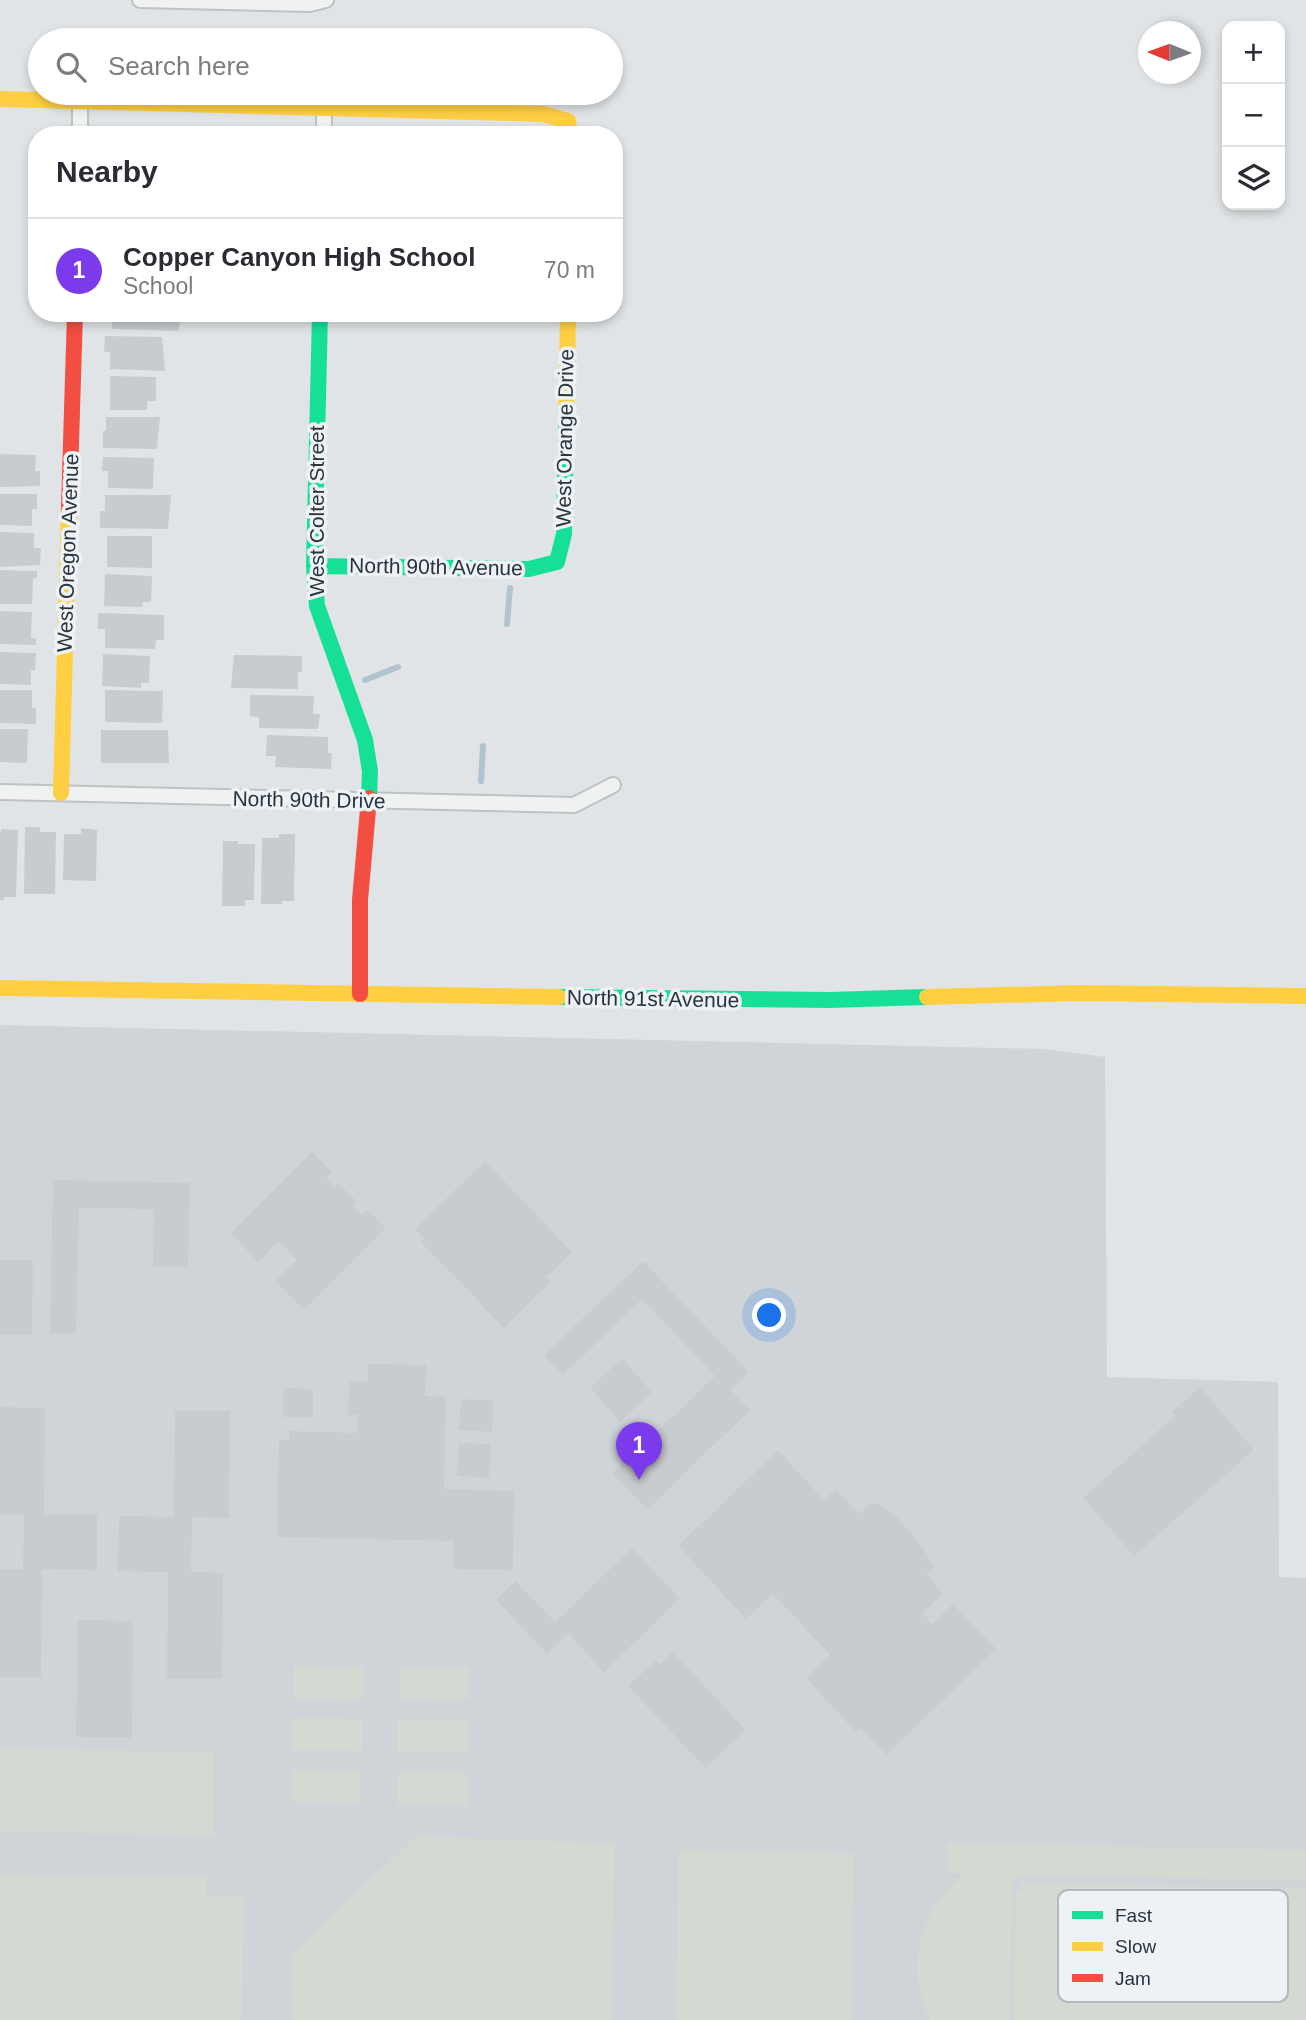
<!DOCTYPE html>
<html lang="en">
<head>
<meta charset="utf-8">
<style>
  body { margin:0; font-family:Arial,sans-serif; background:#f7f7f7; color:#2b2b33 }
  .controls { position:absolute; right:21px; top:21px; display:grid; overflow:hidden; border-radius:14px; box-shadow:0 4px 10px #0003 }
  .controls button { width:63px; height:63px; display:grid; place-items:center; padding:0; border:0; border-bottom:2px solid #e1e1e2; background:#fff; color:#2b2b33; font:35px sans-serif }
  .compass { position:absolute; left:1138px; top:21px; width:63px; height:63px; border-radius:50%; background:#fff; box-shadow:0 4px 10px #0003; rotate:271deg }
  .you { position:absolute; left:770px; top:1316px; width:24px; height:24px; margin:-18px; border:5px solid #fff; border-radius:50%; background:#1a73e8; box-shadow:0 0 0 10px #1a73e833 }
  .badge { display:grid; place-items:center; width:46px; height:46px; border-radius:50%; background:#7c3aed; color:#fff; font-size:23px; font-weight:700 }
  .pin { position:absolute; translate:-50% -58px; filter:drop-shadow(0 2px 4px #0008) }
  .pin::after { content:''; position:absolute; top:37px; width:24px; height:21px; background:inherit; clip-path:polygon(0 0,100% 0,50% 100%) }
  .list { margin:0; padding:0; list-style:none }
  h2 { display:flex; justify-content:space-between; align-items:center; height:91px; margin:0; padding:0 28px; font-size:30px }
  h2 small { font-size:23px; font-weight:400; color:#7c7c81 }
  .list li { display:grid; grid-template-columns:46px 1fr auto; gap:21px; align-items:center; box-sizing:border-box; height:105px; padding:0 28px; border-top:2px solid #e1e1e2 }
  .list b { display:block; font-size:26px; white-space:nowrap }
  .list p { margin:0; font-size:23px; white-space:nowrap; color:#7c7c81 }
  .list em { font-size:23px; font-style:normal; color:#7c7c81 }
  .icon { flex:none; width:38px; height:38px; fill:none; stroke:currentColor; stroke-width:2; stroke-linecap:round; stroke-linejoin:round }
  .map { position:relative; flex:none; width:1306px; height:2020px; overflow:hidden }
  .search { position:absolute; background:#fff; box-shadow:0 4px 10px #0003; left:28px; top:28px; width:595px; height:77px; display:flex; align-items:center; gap:18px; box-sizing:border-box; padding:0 24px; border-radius:38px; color:#7c7c81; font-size:26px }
  .panel { position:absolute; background:#fff; box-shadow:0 4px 10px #0003; left:28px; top:126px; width:595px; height:196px; border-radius:28px }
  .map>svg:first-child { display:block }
</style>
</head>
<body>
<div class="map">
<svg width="1306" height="2020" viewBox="0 0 1306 2020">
  <rect width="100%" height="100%" fill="#e1e4e6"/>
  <path fill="#cfd4d9" d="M0 1025 1044 1049 1105 1057 1107 1377 1278 1382 1279 1577 1306 1578V2020H0Z"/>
  <path fill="#d3dad1" d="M294 1666 363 1667V1699L294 1698Z
    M400 1667 469 1668V1699L400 1698Z
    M293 1718 363 1719 362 1751 293 1750Z
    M398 1720 467 1721V1753L397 1752Z
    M0 1749 214 1752 213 1835 0 1832Z
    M292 1770 361 1771 360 1803 291 1802Z
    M398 1772 467 1773V1805L397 1804Z
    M415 1837 615 1843 611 2020H291L292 1955Z
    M948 1843 1306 1850V1881L1034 1875 1013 1877 1009 2020H930C905 1969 919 1908 965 1874L949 1873Z
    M679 1850 854 1854 851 2020H676Z
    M0 1874 207 1877 206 1897H244L241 2020H0Z
    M1021 1883 1306 1889V2020H1014L1016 1891H1021Z"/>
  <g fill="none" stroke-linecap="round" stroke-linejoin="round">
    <path stroke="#afc4d0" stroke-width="6" d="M507 624 510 588
      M365 680 398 667
      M481 781 483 746"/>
  </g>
  <path fill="#c9ccce" d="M112 313H180L179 331 112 329Z
    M105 336 162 337 165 371 110 369V352H104Z
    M110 376 156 377V401H147V410H110Z
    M106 417H160L157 449 103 448V431H106Z
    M0 454 36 455 35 471H40V486L0 487Z
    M103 457 154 458 153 489 108 488V471H102Z
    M0 494H37V509H32V526L0 525Z
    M105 495H171L168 529 100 528V511H105Z
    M0 532 34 533V548H41L40 565 0 567Z
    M107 536H152V568L107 567Z
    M0 570 37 571V578H33L32 604H0Z
    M105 574 152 576 151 602H143L142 607 104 606Z
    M0 611 32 612 31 638H36V645L0 644Z
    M98 613 164 615V640H156L155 649 105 648V629H98Z
    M0 652 36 653 35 670H31V685L0 684Z
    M103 654 150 656 149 683H141V688L102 686Z
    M234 655 302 656V672H298V689L231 688Z
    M0 690H32V708H36V724L0 723Z
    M105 690 163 691 162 723 105 722Z
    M250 695 314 696 313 714H320L318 729 259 728V717L250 716Z
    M0 729H28L27 763 0 762Z
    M101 730H168L169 763H101Z
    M267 735 328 737V753H332L331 769 275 767 276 756H266Z
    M25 827H40V832H56L55 894H24Z
    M81 828 97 830 96 881 63 880 64 834H81Z
    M2 829 18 830 16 897H4V900H0V833Z
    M279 834H295L294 901H282V904H261L262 838H279Z
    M223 841H238V844H255L254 900H245V906H222Z
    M312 1152 332 1172 326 1178 334 1187 338 1183 357 1202 353 1206 362 1215 368 1210 386 1228 304 1310 275 1281 297 1260 279 1241 258 1262 231 1233Z
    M485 1161 572 1252 546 1277 551 1282 504 1328 421 1242 424 1239 415 1229Z
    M53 1180 190 1183 188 1267H153L154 1209 79 1208 76 1334H50Z
    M0 1260H33L32 1335 0 1334Z
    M643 1261 749 1372 731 1390 750 1410 647 1510 612 1474 715 1376 642 1299 563 1375 544 1355Z
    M622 1358 652 1392 620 1422 590 1388Z
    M368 1364 426 1365 425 1396 446 1397 444 1489 514 1491 513 1570 454 1569V1541L277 1537 279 1440H289V1431L357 1433 358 1415H348L349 1382H368Z
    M1200 1387 1254 1450 1134 1556 1083 1498 1175 1416 1172 1412Z
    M283 1388 313 1389V1417H283Z
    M461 1399 494 1401 492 1432 459 1430Z
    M0 1407 45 1408 44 1514H97V1570L42 1569 41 1677H0V1569H23L24 1514H0Z
    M175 1411H230L229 1518 192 1517 191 1572 223 1573 222 1679H167L168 1572 118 1571 119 1516 174 1517Z
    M459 1443 491 1444 489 1478 457 1476Z
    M778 1450 824 1500 836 1489 859 1514 871 1502 884 1507 898 1518 924 1549 934 1567 926 1574 943 1593 923 1613 932 1624 953 1604 996 1649 886 1755 861 1728 856 1732 806 1678 830 1655 773 1594 746 1619 678 1546Z
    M632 1548 680 1599 604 1672 568 1633 547 1654 496 1600 516 1581 555 1622Z
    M78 1620 133 1621 132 1738 76 1737Z
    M673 1652 746 1730 705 1768 628 1686 656 1660 660 1664Z"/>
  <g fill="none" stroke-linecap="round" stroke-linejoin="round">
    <g stroke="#bfc2c4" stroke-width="18">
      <path id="street" d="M140 0 310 4 326 0
        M80 135V101
        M324 135V107
        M0 792 574 805 613 785"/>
    </g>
    <use href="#street" stroke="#f0f2f2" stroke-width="14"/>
    <path stroke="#16e098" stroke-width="16" d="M320 313 314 566 317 606 365 740 370 771 369 798
      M314 566 529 569 557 562 564 534 566 422
      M559 997 829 1000 927 997"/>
    <path stroke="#ffcf43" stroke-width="16" d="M0 99 543 114 568 121 570 135
      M566 422 568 313
      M61 793 69 508
      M0 988 559 997
      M927 997 1080 993 1306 996"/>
    <path stroke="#f24e42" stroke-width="16" d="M69 508 75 313
      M360 994V900L369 798"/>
  </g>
  <g text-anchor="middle" stroke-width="7" stroke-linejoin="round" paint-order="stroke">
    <g font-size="21" fill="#28343e" stroke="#eef2f5">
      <text transform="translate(565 438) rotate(-89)" y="7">West Orange Drive</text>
      <text transform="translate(317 511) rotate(-90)" y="7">West Colter Street</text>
      <text transform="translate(68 553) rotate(-88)" y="7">West Oregon Avenue</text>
      <text transform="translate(436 567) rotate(1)" y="7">North 90th Avenue</text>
      <text transform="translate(309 800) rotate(1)" y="7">North 90th Drive</text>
      <text transform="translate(653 999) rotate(1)" y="7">North 91st Avenue</text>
    </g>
  </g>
  <rect x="1058" y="1890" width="230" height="112" rx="10" fill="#eef2f5" stroke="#b3b9be" stroke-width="2"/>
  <rect x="1072" y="1911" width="31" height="8" fill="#16e098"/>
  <rect x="1072" y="1942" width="31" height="9" fill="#ffcf43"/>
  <rect x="1072" y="1974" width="31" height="8" fill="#f24e42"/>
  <g font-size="19" fill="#28343e">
    <text x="1115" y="1922">Fast</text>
    <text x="1115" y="1953">Slow</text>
    <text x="1115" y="1985">Jam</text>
  </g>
</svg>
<div class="controls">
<button>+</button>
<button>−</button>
<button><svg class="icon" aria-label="layers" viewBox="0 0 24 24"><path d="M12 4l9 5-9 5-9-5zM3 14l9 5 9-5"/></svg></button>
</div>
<svg class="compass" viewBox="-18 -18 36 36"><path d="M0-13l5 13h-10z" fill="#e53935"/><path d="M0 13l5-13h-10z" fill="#7c7c81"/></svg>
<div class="you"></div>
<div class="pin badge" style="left:639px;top:1480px">1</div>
<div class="search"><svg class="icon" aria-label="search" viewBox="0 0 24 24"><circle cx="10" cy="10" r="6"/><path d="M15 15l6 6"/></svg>Search here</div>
<section class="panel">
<h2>Nearby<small></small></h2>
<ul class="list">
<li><span class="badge">1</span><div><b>Copper Canyon High School</b><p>School</p></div><em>70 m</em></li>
</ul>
</section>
</div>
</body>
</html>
